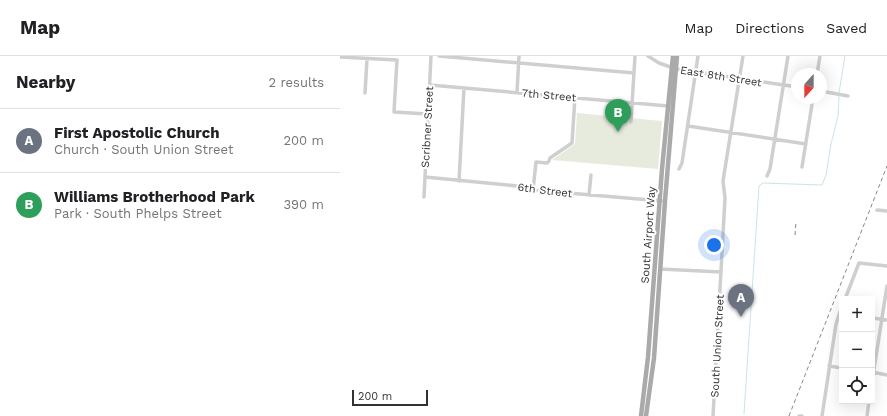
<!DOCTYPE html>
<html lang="en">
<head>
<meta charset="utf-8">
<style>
  body { margin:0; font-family:"Work Sans",sans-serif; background:#f2f2f2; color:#202124 }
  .controls { position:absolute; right:12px; bottom:12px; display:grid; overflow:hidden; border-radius:0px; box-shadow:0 4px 16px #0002 }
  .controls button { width:36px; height:36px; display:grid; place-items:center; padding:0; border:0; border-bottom:1px solid #e0e0e0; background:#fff; color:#202124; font:20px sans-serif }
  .compass { position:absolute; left:451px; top:12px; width:36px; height:36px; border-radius:50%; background:#fff; box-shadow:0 4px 16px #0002; rotate:201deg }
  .scale { position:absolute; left:12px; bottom:10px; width:76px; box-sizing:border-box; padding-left:4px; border:2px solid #323232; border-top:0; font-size:11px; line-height:14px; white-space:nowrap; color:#323232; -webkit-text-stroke:3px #fff; paint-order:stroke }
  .you { position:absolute; left:374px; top:189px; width:14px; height:14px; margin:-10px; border:3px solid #fff; border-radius:50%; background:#1a73e8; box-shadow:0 0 0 6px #1a73e833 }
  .badge { display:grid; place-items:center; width:26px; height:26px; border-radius:50%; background:#e53757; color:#fff; font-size:13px; font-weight:700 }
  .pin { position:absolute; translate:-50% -33px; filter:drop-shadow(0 1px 2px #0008) }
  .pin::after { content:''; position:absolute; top:21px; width:14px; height:12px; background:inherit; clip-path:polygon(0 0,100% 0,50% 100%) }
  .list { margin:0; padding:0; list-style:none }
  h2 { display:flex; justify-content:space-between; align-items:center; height:52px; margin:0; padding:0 16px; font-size:17px }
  h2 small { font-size:13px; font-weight:400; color:#757577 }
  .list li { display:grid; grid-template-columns:26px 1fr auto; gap:12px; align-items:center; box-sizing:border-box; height:64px; padding:0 16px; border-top:1px solid #e0e0e0 }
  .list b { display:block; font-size:15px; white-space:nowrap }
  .list p { margin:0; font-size:13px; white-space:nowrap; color:#757577 }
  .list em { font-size:13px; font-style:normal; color:#757577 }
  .icon { flex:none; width:22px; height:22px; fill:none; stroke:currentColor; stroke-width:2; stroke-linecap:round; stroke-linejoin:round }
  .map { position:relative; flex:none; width:547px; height:360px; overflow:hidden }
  header { display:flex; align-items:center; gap:24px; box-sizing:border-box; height:56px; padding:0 20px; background:#fff; border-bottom:1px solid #e0e0e0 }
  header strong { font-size:19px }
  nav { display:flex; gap:22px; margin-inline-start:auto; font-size:14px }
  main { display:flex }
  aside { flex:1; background:#fff }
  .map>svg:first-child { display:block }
</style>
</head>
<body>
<header>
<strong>Map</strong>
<nav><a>Map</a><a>Directions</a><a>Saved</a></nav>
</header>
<main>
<aside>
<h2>Nearby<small>2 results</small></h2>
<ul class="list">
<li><span class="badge" style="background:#6b7280">A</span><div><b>First Apostolic Church</b><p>Church · South Union Street</p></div><em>200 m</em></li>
<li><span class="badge" style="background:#2e9e5b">B</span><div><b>Williams Brotherhood Park</b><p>Park · South Phelps Street</p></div><em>390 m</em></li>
</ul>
</aside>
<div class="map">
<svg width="547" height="360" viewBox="0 0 547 360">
  <rect width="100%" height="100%" fill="#fff"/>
  <path fill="#e6ebde" d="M237 57 322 65 318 113 212 104 235 88Z"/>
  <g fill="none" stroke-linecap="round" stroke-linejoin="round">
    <path stroke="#cbe3eb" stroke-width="1" d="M499 37 505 0
      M404 358 419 130 423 127 482 129 486 119 491 88 498 60 499 40"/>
    <path stroke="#cfcfcf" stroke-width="3.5" d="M99 0 294 17
      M308 0 319 7 336 13 457 31
      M0 1 57 4 54 56 88 58
      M477 18 480 0
      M90 29 328 50
      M481 35 508 40
      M177 36 179 0
      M25 37 27 3
      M291 66 295 0
      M348 70 466 88
      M462 111 473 42
      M339 113 342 107 358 0
      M427 120 430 113 448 0
      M85 121 177 130 193 134 322 145
      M119 125 124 32
      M193 134 196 106 207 107 209 105 210 102 232 87 235 41
      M249 139 251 119
      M84 141 91 0
      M537 154 547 155
      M320 213 381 216
      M505 243 519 207 547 210
      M532 262 547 264
      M489 310 502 312
      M532 316 547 319
      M532 326 547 230
      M373 360 385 142 383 125 403 0
      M459 360H462
      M482 360 496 268 502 250
      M527 360 529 345"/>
    <path stroke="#aaa" stroke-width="4.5" d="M301 360 308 301 322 113 333 0
      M306 360 314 302 325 145 337 0"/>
    <path stroke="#878787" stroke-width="1" stroke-dasharray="4 3" stroke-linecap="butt" d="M455 179 456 166
      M449 360 547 110"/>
  </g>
  <g text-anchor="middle" stroke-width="4" stroke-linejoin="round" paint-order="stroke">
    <g font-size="11" fill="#323232" stroke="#fff">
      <text transform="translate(381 20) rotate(9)" y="4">East 8th Street</text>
      <text transform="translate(209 39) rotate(5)" y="4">7th Street</text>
      <text transform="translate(87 71) rotate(-87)" y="4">Scribner Street</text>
      <text transform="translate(205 134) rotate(7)" y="4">6th Street</text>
      <text transform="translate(308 179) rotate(-86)" y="4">South Airport Way</text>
      <text transform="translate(377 290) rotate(-87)" y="4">South Union Street</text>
    </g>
  </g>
</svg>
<div class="controls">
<button>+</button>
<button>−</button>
<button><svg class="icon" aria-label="locate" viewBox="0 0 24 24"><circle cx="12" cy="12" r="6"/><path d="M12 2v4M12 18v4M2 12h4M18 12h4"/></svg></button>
</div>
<svg class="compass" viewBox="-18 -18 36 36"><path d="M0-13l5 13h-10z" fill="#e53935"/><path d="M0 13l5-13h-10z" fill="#757577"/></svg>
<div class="scale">200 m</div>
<div class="you"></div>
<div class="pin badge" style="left:401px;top:261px;background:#6b7280">A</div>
<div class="pin badge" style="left:278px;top:76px;background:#2e9e5b">B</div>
</div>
</main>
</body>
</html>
